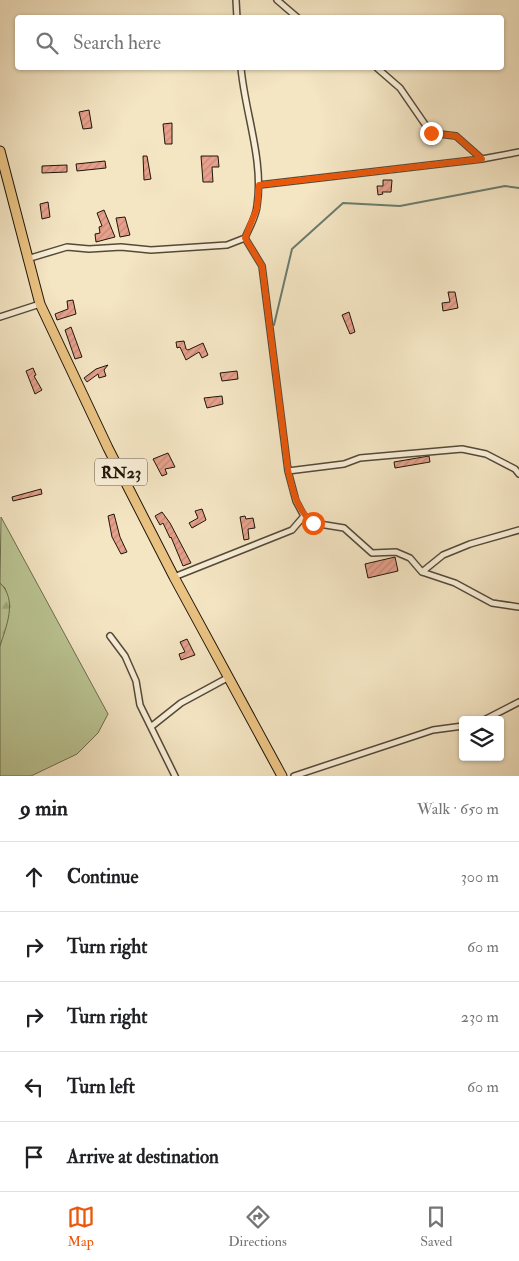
<!DOCTYPE html>
<html lang="en">
<head>
<meta charset="utf-8">
<style>
  body { margin:0; font-family:"IM FELL Double Pica",serif; background:#f2f2f2; color:#202124 }
  .controls { position:absolute; right:15px; bottom:15px; display:grid; overflow:hidden; border-radius:5px; box-shadow:0 1px 4px #0004 }
  .controls button { width:45px; height:45px; display:grid; place-items:center; padding:0; border:0; border-bottom:1px solid #e0e0e0; background:#fff; color:#202124; font:25px sans-serif }
  .stop { position:absolute; width:15px; height:15px; margin:-11px; border:4px solid #ea580c; border-radius:50%; background:#fff }
  .stop.end { background:#ea580c; border-color:#fff; box-shadow:0 1px 5px #0008 }
  .list { margin:0; padding:0; list-style:none }
  h2 { display:flex; justify-content:space-between; align-items:center; height:65px; margin:0; padding:0 20px; font-size:21px }
  h2 small { font-size:16px; font-weight:400; color:#757577 }
  .list li { display:grid; grid-template-columns:32px 1fr auto; gap:15px; align-items:center; box-sizing:border-box; height:70px; padding:0 20px; border-top:1px solid #e0e0e0 }
  .list b { display:block; font-size:19px; white-space:nowrap }
  .list em { font-size:16px; font-style:normal; color:#757577 }
  .icon { flex:none; width:28px; height:28px; fill:none; stroke:currentColor; stroke-width:2; stroke-linecap:round; stroke-linejoin:round }
  .map { position:relative; flex:none; width:519px; height:776px; overflow:hidden }
  .search { position:absolute; background:#fff; box-shadow:0 1px 4px #0004; left:15px; right:15px; top:15px; height:55px; display:flex; align-items:center; gap:12px; box-sizing:border-box; padding:0 18px; border-radius:5px; color:#757577; font-size:19px }
  .sheet { height:415px; background:#fff }
  nav { display:flex; justify-content:space-around; align-items:center; box-sizing:border-box; height:70px; border-top:1px solid #e0e0e0; background:#fff; font-size:14px; color:#757577 }
  nav a { display:grid; justify-items:center; gap:2px }
  nav .on { color:#ea580c }
  .map>svg:first-child { display:block }
</style>
</head>
<body>
<div class="map">
<svg width="519" height="776" viewBox="0 0 519 776">
  <defs>
    <pattern id="forest-firs" width="22" height="20" patternUnits="userSpaceOnUse" patternTransform="scale(1.25)"><rect width="22" height="20" fill="#bbc594"/><path d="M5 1l3.5 6h-7zM16 11l3.5 6h-7z" fill="#a0a87e"/></pattern>
    <pattern id="building-hatch" width="6" height="6" patternUnits="userSpaceOnUse" patternTransform="scale(1.25)"><rect width="6" height="6" fill="#e6a08c"/><path d="M-1 1l2-2M0 6l6-6M5 7l2-2" fill="none" stroke="#c58977"/></pattern>
  </defs>
  <rect width="100%" height="100%" fill="#f4e5c3"/>
  <filter id="stains"><feTurbulence type="fractalNoise" baseFrequency=".004" numOctaves="4"/><feColorMatrix values="0 0 0 0 .2 0 0 0 0 .09 0 0 0 0 .02 0 0 0 .5 -.17"/></filter>
  <radialGradient id="worn" r=".72"><stop offset=".6" stop-color="#630" stop-opacity="0"/><stop offset="1" stop-color="#630" stop-opacity=".3"/></radialGradient>
  <path fill="#bbc594" stroke="#6c6e4f" d="M1 517 108 714 98 733 77 754 31 776H0V646L10 606 5 588 0 583Z"/>
  <path fill="url(#forest-firs)" stroke="#6c6e4f" d="M0 583C18 600 6 627 0 646Z"/>
  <g fill="none" stroke-linecap="round" stroke-linejoin="round">
    <path stroke="#6a7b6e" stroke-width="2" d="M274 325 292 249 343 203 400 206 505 186 519 188"/>
  </g>
  <path fill="url(#building-hatch)" stroke="#1e160a" d="M89 110 92 128 83 129 79 112Z
    M172 123V144H165L163 124Z
    M143 156H147L151 179 144 180Z
    M201 156H218L219 167H212L213 182H203Z
    M105 161 106 168 77 171 76 164Z
    M67 165V172L42 173V166Z
    M383 180H392L391 192H382L383 194 378 195 377 186H383Z
    M48 202 50 217 42 219 40 204Z
    M104 210 115 237 96 242 95 234 100 233 99 227 102 226 97 213Z
    M125 217 130 235 120 237 116 218Z
    M448 292H455L458 308 443 311 442 303 450 302Z
    M73 300 76 314 57 320 55 314 68 309 67 301Z
    M349 312 355 332 350 334 342 315Z
    M71 327 82 357 75 359 65 330Z
    M184 341 186 349 188 350 203 343 208 355 202 358 199 352 186 360 180 347 177 348 176 342Z
    M108 365 104 370 106 376 99 378 98 374 87 382 84 378 96 369Z
    M33 368 36 375 34 376 42 390 35 394 26 371Z
    M237 371 238 379 222 381 220 373Z
    M222 396 223 404 207 408 204 398Z
    M168 453 175 467 165 469 167 474 162 476 153 459Z
    M429 456 430 462 395 468 394 462Z
    M41 489 42 494 13 501 12 497Z
    M202 509 206 520 192 528 189 523 198 518 195 511Z
    M162 512 170 523 191 563 183 566 171 537 170 538 163 523 160 525 155 516Z
    M114 514 120 537 127 552 121 554 112 537 108 516Z
    M245 516 246 519 253 518 255 528 248 529 249 539 244 540 240 517Z
    M395 557 398 571 368 578 365 564Z
    M187 639 195 655 181 660 179 654 185 652 180 642Z"/>
  <g fill="none" stroke-linecap="round" stroke-linejoin="round">
    <g stroke="#544a38" stroke-width="8">
      <path id="street" d="M236 0 237 18
        M277 0 298 18
        M377 68 400 88 431 133 456 136 482 159 519 152
        M259 185 482 159
        M245 238 262 266 288 471 296 501 304 516
        M27 259 67 247 89 249 121 247 151 250 227 245 245 238C249 228 256 217 257 206 264 160 245 113 241 68
        M0 317 40 304
        M288 471 344 464 360 458 462 449 486 454 515 469 519 474
        M422 572 443 555 470 544 519 530
        M174 577 292 530 304 516 313 523 344 528 372 553 396 552 410 558 422 572 455 583 492 603 519 607
        M110 636 125 656 136 681 140 705 175 776
        M484 720 519 702
        M152 726 181 703 229 677
        M294 776 433 730 463 726"/>
    </g>
    <g stroke="#1e160a" stroke-width="11">
      <path id="primary" d="M0 151 40 304 108 448 174 577 282 776"/>
    </g>
    <use href="#street" stroke="#f8eed8" stroke-width="5"/>
    <use href="#primary" stroke="#eac282" stroke-width="9"/>
  </g>
  <g fill="none" stroke-linecap="round" stroke-linejoin="round">
    <path stroke="#ea580c" stroke-width="6" d="M313 523C296 509 293 491 288 470L262 266 245 238 257 208 259 185 482 159 456 136 431 133"/>
  </g>
  <g text-anchor="middle" stroke-width="4.5" stroke-linejoin="round" paint-order="stroke">
    <rect fill="#f8eed8" stroke="#5f5748" stroke-width="1" x="95" y="458.5" width="52" height="27" rx="4"/>
    <g font-size="16" font-weight="bold" fill="#1e160a">
      <text x="121" y="478">RN23</text>
    </g>
  </g>
  <rect width="100%" height="100%" filter="url(#stains)"/>
  <rect width="100%" height="100%" fill="url(#worn)"/>
</svg>
<div class="controls">
<button><svg class="icon" aria-label="layers" viewBox="0 0 24 24"><path d="M12 4l9 5-9 5-9-5zM3 14l9 5 9-5"/></svg></button>
</div>
<div class="stop" style="left:313px;top:523px"></div>
<div class="stop end" style="left:431px;top:133px"></div>
<div class="search"><svg class="icon" aria-label="search" viewBox="0 0 24 24"><circle cx="10" cy="10" r="6"/><path d="M15 15l6 6"/></svg>Search here</div>
</div>
<section class="sheet">
<h2>9 min<small>Walk · 650 m</small></h2>
<ul class="list">
<li><svg class="icon" aria-label="ahead" viewBox="0 0 24 24"><path d="M12 20V5M6 11l6-6 6 6"/></svg><div><b>Continue</b></div><em>300 m</em></li>
<li><svg class="icon" aria-label="right" viewBox="0 0 24 24"><path d="M7 20v-9h11M14 6l5 5-5 5"/></svg><div><b>Turn right</b></div><em>60 m</em></li>
<li><svg class="icon" aria-label="right" viewBox="0 0 24 24"><path d="M7 20v-9h11M14 6l5 5-5 5"/></svg><div><b>Turn right</b></div><em>230 m</em></li>
<li><svg class="icon" aria-label="left" viewBox="0 0 24 24"><path d="M17 20v-9H6M10 6l-5 5 5 5"/></svg><div><b>Turn left</b></div><em>60 m</em></li>
<li><svg class="icon" aria-label="arrive" viewBox="0 0 24 24"><path d="M6 21V4h12l-3 4 3 4H6"/></svg><div><b>Arrive at destination</b></div></li>
</ul>
</section>
<nav>
<a class="on"><svg class="icon" aria-label="map" viewBox="0 0 24 24"><path d="M3 6l6-2 6 2 6-2v14l-6 2-6-2-6 2zM9 4v14M15 6v14"/></svg>Map</a>
<a><svg class="icon" aria-label="directions" viewBox="0 0 24 24"><path d="M12 3l9 9-9 9-9-9zM9 14v-3h6M13 9l2 2-2 2"/></svg>Directions</a>
<a><svg class="icon" aria-label="saved" viewBox="0 0 24 24"><path d="M7 4h10v16l-5-4-5 4z"/></svg>Saved</a>
</nav>
</body>
</html>
